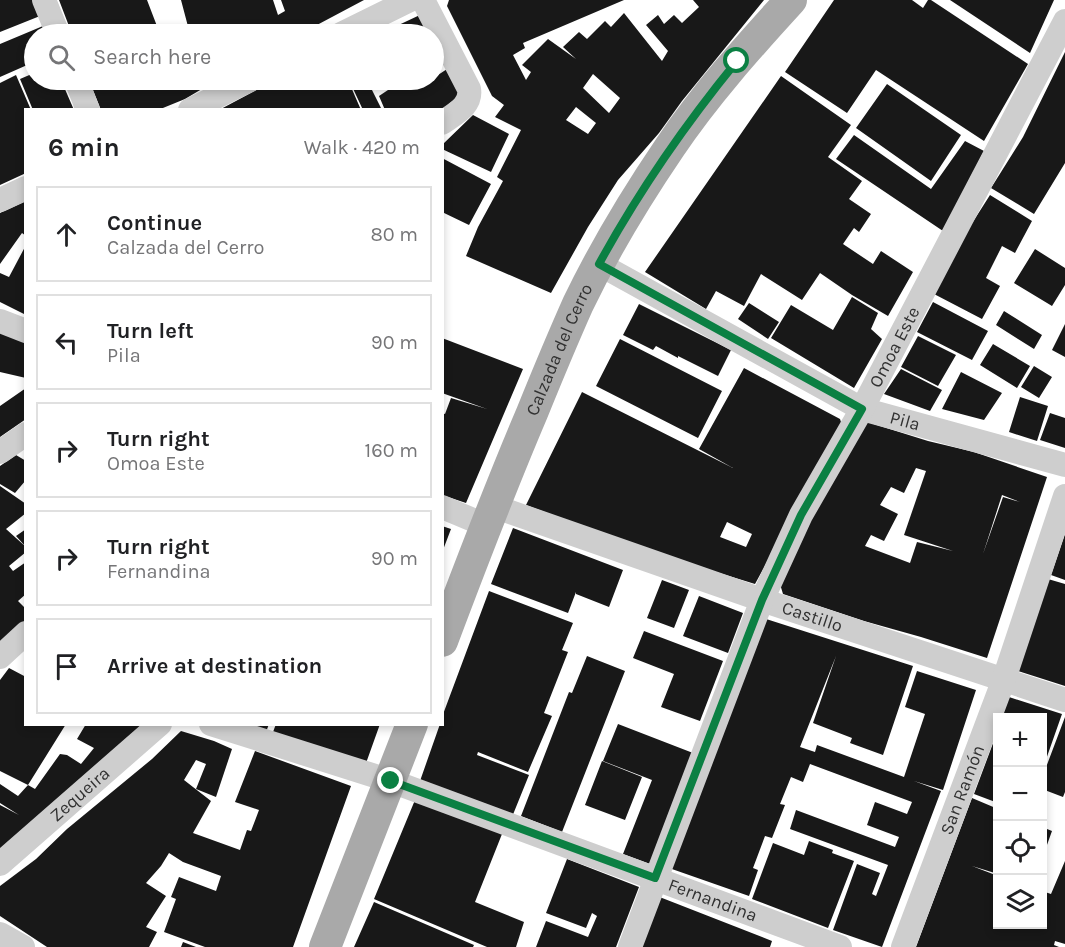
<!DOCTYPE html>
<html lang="en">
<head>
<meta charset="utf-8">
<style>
  body { margin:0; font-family:Karla,sans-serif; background:#f6f6f6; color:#202124 }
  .controls { position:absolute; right:18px; bottom:18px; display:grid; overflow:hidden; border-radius:0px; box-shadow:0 3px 9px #0003 }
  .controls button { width:54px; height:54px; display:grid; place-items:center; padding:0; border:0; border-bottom:2px solid #e0e0e0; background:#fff; color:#202124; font:30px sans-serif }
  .stop { position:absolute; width:18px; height:18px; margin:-14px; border:4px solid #0b8043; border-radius:50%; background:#fff }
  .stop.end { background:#0b8043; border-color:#fff; box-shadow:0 2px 6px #0008 }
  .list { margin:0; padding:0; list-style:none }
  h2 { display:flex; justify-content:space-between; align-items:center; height:78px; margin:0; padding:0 24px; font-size:26px }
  h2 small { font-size:20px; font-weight:400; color:#757577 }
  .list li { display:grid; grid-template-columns:39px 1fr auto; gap:18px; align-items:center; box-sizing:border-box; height:96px; margin:0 12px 12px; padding:0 12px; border:2px solid #e0e0e0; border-radius:0px }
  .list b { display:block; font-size:22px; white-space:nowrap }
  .list p { margin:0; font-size:20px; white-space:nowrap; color:#757577 }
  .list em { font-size:20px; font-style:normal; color:#757577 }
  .icon { flex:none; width:33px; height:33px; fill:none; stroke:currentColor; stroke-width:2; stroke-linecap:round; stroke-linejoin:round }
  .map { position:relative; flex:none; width:1065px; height:947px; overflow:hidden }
  .search { position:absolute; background:#fff; box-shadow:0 3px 9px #0003; left:24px; top:24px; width:420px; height:66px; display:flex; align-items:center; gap:15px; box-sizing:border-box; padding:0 21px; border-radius:33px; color:#757577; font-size:22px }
  .panel { position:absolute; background:#fff; box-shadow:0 3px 9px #0003; left:24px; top:108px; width:420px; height:618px; border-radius:0px }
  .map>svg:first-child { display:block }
</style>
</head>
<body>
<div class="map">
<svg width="1065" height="947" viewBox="0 0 1065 947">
  <rect width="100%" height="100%" fill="#fff"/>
  <path fill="#181818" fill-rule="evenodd" d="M0 0H35L40 16 0 32Z
    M59 0H147L160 34H72Z
    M181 0H273L278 15 285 11 281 0H364L300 34H190Z
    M449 0H624L523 43 525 48 513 55 526 80 531 72 522 65 548 39 576 59 563 47 579 32 587 39 605 21 611 27 624 13 662 61 668 51 646 25 658 15 664 24 674 15 682 23 699 7 693 0H764L682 101 659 133 618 180 588 227 551 293 466 256 478 227 503 181 497 177 521 130 495 117 504 105 492 96 447 6ZM593 74 620 98 609 113 583 88ZM576 107 596 123 588 134 566 120Z
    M834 0H912L923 8 928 0H931L1028 64 984 141 876 70 847 113 785 72Z
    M950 0H1054L1030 53Z
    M422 14 433 34H391L388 30Z
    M43 26 46 34H34V62L0 77V44Z
    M380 28 383 34H366Z
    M434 36 445 57 434 62Z
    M1065 52V163L1034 214 991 188 1023 137Z
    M450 67 463 92 442 110H385L379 96 403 80 429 81Z
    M34 73V80H61L74 110H33L20 79Z
    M16 75 31 110H26V173L0 185V83Z
    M781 76 851 125 828 157 862 181 849 199 871 214 859 232 854 228 843 244 873 264 881 251 913 272 888 316 852 295 820 273 802 300 761 274 744 306 716 291 706 309 645 272Z
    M89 80H217L185 99 158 110H101Z
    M275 80H348L361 110H219Z
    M349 80H396L372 90 382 110H363Z
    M887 84 961 135 931 181 856 128Z
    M473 115 509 134 491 172 442 149V145Z
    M854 135 931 189 965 141 984 151 943 231 836 159Z
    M442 158 491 184 469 225 442 212Z
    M990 195 1032 221 1015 253 1002 246 986 278 1000 286 982 319 934 294 969 228Z
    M26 201V236L22 233 0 264V213Z
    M26 245V315L0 302V273L9 277Z
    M1035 249 1065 268V285L1052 306 1014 283Z
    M852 297 878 313 871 329 882 339 854 388 771 338 791 305 833 330Z
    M933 302 988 331 972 360 917 332Z
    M749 303 779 322 768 339 738 319Z
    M639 304 731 350 718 376 678 356V358L656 346 653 350 623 335Z
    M1004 311 1042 335 1034 349 996 325Z
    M1065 324V357L1052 350Z
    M0 332 26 343V378L0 372Z
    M918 336 956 355 938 386 901 367Z
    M442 338 523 369 466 503 442 495V413L445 414 451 398 487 409 442 393Z
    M620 339 722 391 698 438 596 386Z
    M993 344 1030 366 1017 388 980 365Z
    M1034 366 1052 377 1039 398 1021 387Z
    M744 368 840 419 842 425 755 584 648 551 526 505 582 392 733 468 699 449ZM727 522 752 534 746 547 720 537Z
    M901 369 942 390 930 411 884 394Z
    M961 372 1002 393 984 420 942 409Z
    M26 388V419L0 437V406Z
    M1020 397 1048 406 1037 441 1009 432Z
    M1050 413 1065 418V448L1040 440Z
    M864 421 928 441 974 452 1047 477 987 658 921 637 864 621 783 594 780 584 806 526ZM916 468 926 471 904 535 953 551 917 542 910 563 865 546 871 535 884 541 898 514 880 505 891 487 904 493ZM1002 495 1020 502 1003 497 983 554Z
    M16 455 26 461V480L15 493 0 484V466Z
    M0 486 26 504V513L6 529 26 547V552L9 566 13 571 26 562V594L18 601 26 609V620L13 630 0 644Z
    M442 526 451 529 443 550H442Z
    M513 528 623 570 609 607 576 594V592L568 613 491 584Z
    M26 529V547L16 536Z
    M1065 534V580L1051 575Z
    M1048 579 1065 584V686L1018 671Z
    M662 580 689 590 674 628 647 618Z
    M489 591 573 623 562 650 568 652 544 713 552 716 528 772 478 752 477 755 529 775 512 817 420 781 440 724H442V717Z
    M699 596 743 613 728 653 683 636Z
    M763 618 913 666 883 755 850 743 852 738 813 723 836 656 800 747 815 752 817 745 904 777 925 714 905 707 917 671 976 690 943 790 914 781 941 791 882 947 833 930 857 864 880 873 872 894 876 896 888 865 790 829 796 810 895 847 899 837 867 825 875 802 907 814 912 802 810 764 803 782 791 777 780 804 785 805 772 838 765 836 753 868 758 870 749 896 669 868Z
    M644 631 723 661 700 721 661 707 674 674 633 658Z
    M587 656 625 671 562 832 521 816 569 692 572 693Z
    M9 668 26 677V724H66L28 785 35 789 60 754 67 755 81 764 94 748 77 739 86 724H151L0 851V805L19 815 0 803V784L18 796 28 785 0 771V680Z
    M1009 697 1062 714 1043 768 1042 717H1002Z
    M1065 717V792L1063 797 1042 789V778Z
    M246 724H269L266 732Z
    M276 724H380L365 766 273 732Z
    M618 724 693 753 650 864 623 854 652 780 603 761Z
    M998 730V803L974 794Z
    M181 731 214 741 232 749 216 797 196 789 206 764 196 760 184 780 211 801 193 833 240 850 247 830 251 831 259 810 235 802 255 751 351 786 293 947H205L164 932 176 899 171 897 179 877 216 891 221 876 183 862 169 853 161 866 146 883 166 896 146 927 157 932 149 947H47L0 916V886L36 859 67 829 152 759Z
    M602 761 642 777 625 820 585 805Z
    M972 798 998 809V874L972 866 998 876V924H1042V891L1051 894 1065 861V944L1055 941 1054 945 1059 947H916Z
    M415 800 502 834 475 902 524 922 516 947H487L374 899Z
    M1042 827 1052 831 1043 856H1042Z
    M809 841 833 850 832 853 854 861 828 928 752 899 773 843 804 855Z
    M567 859 639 887 616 947H536L546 921 588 937 597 916 592 913 586 928 546 913Z
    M657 896 772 941 770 947H637Z
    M374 902 474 945 473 947H354Z
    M183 942 196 947H181Z"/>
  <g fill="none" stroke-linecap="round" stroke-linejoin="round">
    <g stroke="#cecece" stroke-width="24">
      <path d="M44 0 58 34"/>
      <path d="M423 0 469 89C472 106 454 114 442 123"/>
      <path d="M341 34 410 0"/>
      <path d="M76 80 88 110"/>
      <path d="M190 110 250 80"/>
      <path d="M0 200 26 188"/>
      <path id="s1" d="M599 264 862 409 1065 465"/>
      <path d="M0 321 26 331"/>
      <path d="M0 452 26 434"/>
      <path id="s2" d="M493 506 762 600 1065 700"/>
      <path d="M442 507 485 525"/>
      <path d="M0 657 26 633"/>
      <path id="s3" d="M211 724 391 781 840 947"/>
      <path id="s4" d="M0 864 160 724"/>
      <path d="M0 934 23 947"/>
      <path id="s5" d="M630 947 762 600 801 515 862 409 1065 21"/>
      <path id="s6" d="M903 947 1004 679 1065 496"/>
    </g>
    <g stroke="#a9a9a9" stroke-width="32">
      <path id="s7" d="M442 641C471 564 500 488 532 413 547 376 562 340 578 304 604 250 636 197 670 147 705 95 748 47 791 0"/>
      <path d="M325 947 412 724"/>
    </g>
  </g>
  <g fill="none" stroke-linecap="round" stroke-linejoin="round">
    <path stroke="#0b8043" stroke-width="8" d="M391 781 655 878 762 600 801 515 862 409 599 264C640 189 683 127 737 61"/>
  </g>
  <g text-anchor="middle" stroke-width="6" stroke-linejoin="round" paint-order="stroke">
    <g font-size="18" fill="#313131" stroke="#fff">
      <text dy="6" stroke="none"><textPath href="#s5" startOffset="657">Omoa Este</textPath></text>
      <text dy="6" stroke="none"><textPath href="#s7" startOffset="314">Calzada del Cerro</textPath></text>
      <text dy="6" stroke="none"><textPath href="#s1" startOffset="345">Pila</textPath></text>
      <text dy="6" stroke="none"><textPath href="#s2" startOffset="338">Castillo</textPath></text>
      <text dy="6" stroke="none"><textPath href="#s6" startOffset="168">San Ramón</textPath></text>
      <text dy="6" stroke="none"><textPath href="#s4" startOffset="106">Zequeira</textPath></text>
      <text dy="6" stroke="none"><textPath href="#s3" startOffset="532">Fernandina</textPath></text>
    </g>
  </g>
</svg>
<div class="controls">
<button>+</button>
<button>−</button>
<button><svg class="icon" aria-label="locate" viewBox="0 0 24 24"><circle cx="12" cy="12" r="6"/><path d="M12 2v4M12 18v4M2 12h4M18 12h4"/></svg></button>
<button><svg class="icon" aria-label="layers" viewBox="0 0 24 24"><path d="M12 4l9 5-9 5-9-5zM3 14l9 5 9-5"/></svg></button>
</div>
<div class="stop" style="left:737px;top:61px"></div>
<div class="stop end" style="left:391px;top:781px"></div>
<div class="search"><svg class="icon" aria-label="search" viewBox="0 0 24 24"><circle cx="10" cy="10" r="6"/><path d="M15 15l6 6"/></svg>Search here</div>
<section class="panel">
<h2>6 min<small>Walk · 420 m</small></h2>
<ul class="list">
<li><svg class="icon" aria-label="ahead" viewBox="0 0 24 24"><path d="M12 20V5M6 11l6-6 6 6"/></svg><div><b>Continue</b><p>Calzada del Cerro</p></div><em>80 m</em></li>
<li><svg class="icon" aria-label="left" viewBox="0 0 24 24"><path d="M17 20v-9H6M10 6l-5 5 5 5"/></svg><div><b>Turn left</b><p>Pila</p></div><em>90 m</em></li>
<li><svg class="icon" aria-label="right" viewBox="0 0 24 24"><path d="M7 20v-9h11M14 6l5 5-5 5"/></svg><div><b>Turn right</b><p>Omoa Este</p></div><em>160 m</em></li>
<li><svg class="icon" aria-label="right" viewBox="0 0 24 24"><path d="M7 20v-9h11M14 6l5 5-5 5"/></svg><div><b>Turn right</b><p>Fernandina</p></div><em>90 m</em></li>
<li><svg class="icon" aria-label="arrive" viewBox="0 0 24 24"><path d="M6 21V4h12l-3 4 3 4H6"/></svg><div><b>Arrive at destination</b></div></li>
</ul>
</section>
</div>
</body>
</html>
